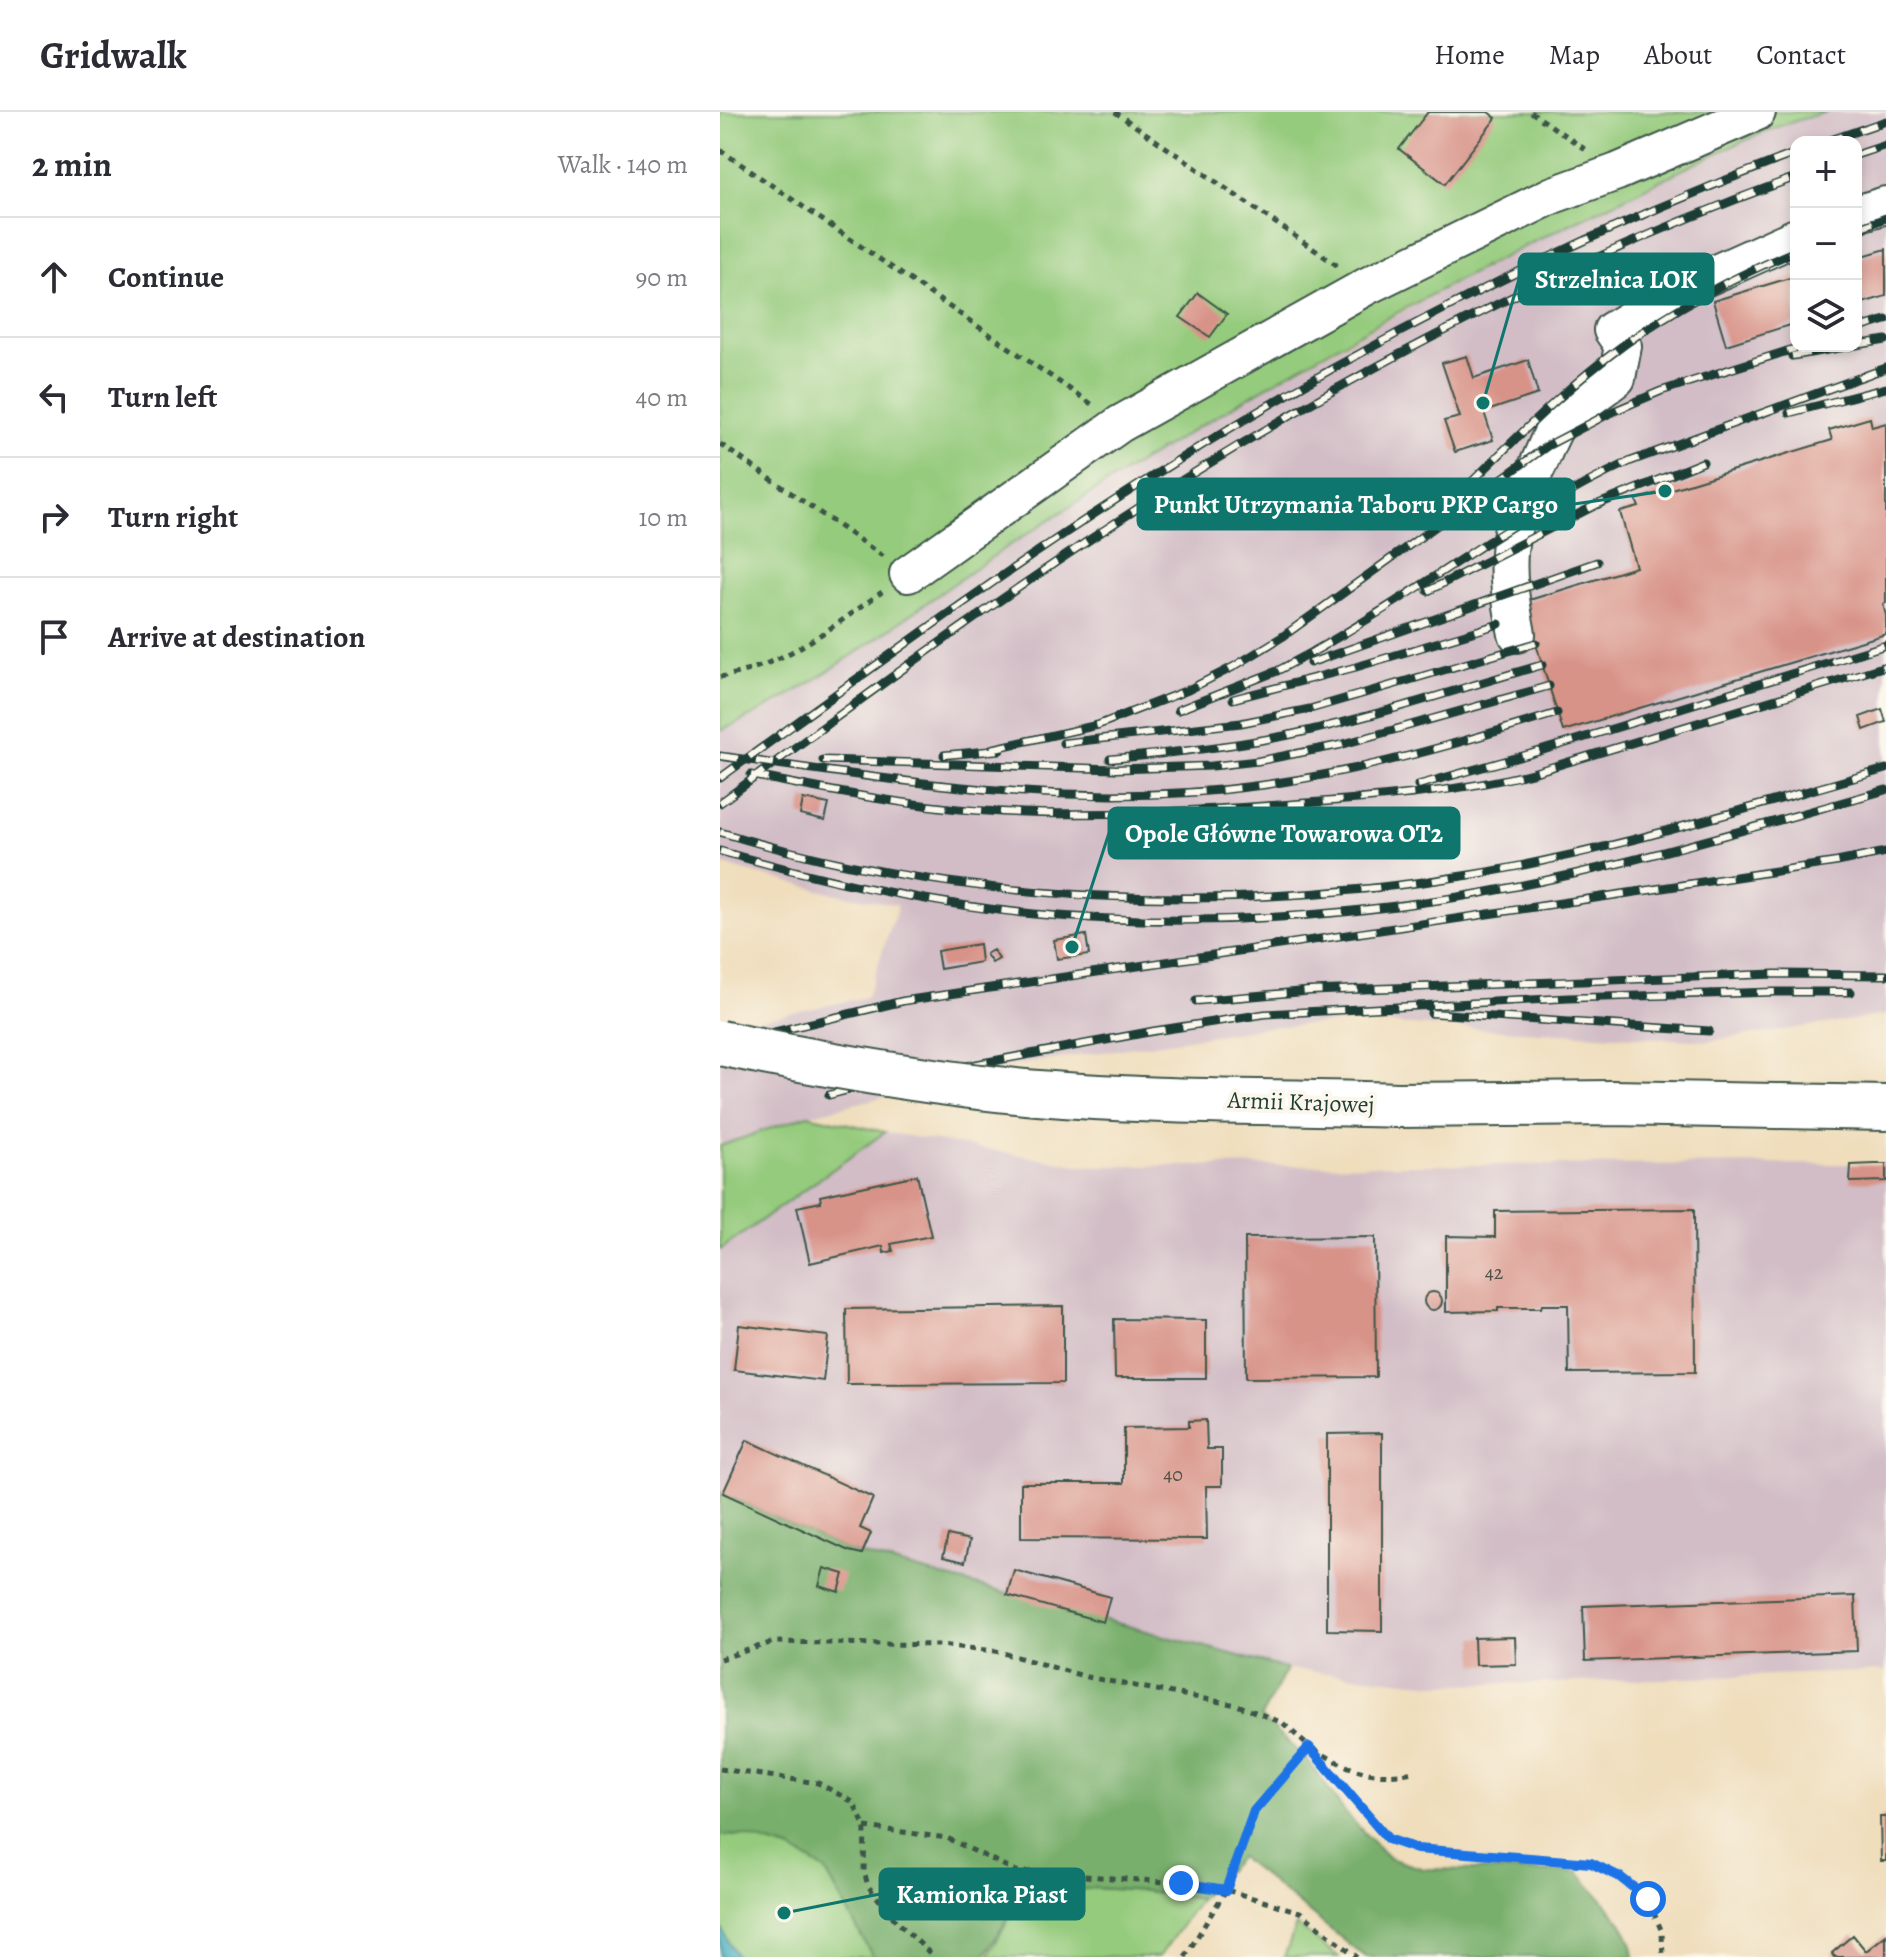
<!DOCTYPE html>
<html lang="en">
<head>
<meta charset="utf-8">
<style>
  body { margin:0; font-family:Alegreya,serif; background:#f7f7f7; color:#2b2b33 }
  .controls { position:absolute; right:24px; top:24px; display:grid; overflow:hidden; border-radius:16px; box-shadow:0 4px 12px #0003 }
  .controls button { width:72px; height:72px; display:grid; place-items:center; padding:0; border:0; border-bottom:2px solid #e1e1e2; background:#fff; color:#2b2b33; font:40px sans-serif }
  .stop { position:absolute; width:24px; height:24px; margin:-18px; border:6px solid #1a73e8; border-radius:50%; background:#fff }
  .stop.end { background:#1a73e8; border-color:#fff; box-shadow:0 2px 8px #0008 }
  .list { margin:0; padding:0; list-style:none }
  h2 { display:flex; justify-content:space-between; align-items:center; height:104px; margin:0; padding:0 32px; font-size:34px }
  h2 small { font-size:26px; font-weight:400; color:#7c7c81 }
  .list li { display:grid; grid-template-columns:52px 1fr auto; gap:24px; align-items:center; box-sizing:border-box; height:120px; padding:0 32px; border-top:2px solid #e1e1e2 }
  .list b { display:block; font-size:30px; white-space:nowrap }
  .list em { font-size:26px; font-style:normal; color:#7c7c81 }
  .icon { flex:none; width:44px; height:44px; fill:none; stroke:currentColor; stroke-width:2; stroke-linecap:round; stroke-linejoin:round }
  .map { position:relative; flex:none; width:1166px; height:1845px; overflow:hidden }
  header { display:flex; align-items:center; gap:48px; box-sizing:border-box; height:112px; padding:0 40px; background:#fff; border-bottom:2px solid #e1e1e2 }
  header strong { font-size:38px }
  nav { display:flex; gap:44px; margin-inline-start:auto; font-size:28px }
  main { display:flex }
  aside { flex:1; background:#fff }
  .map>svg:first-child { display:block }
</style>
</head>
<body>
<header>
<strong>Gridwalk</strong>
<nav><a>Home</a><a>Map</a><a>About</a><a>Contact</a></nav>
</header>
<main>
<aside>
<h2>2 min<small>Walk · 140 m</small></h2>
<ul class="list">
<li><svg class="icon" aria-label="ahead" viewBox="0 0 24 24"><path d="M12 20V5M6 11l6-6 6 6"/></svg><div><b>Continue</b></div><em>90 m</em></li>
<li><svg class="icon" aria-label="left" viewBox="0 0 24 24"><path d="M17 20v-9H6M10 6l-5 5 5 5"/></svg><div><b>Turn left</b></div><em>40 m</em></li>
<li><svg class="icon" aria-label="right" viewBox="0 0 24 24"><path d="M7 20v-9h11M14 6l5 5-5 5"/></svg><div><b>Turn right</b></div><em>10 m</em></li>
<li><svg class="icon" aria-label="arrive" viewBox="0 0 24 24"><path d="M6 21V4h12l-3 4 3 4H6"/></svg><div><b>Arrive at destination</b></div></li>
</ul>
</aside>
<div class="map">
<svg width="1166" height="1845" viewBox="0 0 1166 1845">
  <rect width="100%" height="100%" fill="#fbf7ec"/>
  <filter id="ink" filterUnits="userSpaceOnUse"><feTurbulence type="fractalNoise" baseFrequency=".0125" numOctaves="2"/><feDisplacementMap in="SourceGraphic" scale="16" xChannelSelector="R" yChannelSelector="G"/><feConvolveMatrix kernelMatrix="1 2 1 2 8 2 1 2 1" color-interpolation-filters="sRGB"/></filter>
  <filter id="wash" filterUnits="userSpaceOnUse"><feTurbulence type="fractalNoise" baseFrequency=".006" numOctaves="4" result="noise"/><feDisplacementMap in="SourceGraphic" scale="32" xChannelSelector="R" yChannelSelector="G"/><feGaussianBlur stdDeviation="1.8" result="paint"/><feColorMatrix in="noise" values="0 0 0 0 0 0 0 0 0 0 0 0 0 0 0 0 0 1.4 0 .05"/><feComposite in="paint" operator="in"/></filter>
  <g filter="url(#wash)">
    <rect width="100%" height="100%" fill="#efddbb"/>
    <path fill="#d2bdc6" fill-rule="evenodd" d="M1107 0H1166V903L989 929 633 910 547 915 297 953 88 1003 0 1034V919L46 906 147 885 178 793 107 780 0 752V619L45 599 276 442 378 376 518 291 790 140 1054 16ZM1076 30H1136V234H1076Z
      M165 1020 363 1054 1166 1052V1559L829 1571 716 1572 567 1557 129 1439 0 1380V1138Z"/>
    <path fill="#95cb7d" stroke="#5a8458" stroke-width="2" d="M0 0H1107C1089 5 1070 10 1052 17 997 39 944 67 890 93 687 188 489 304 301 426 199 491 112 569 0 619Z
      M88 1003 165 1020 0 1138V1034Z
      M0 1723 25 1724 72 1738 105 1758 153 1845H0Z
      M373 1776 426 1779 480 1787 439 1845H268L300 1785Z
      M576 1813 619 1845H564Z"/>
    <path fill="#78af6c" stroke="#4c7650" stroke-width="2" d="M0 1380 129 1439 567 1557 541 1605 588 1649 627 1703 669 1746 704 1757 858 1760C878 1786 912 1812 914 1845H645L520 1745 480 1787 426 1779 373 1776 301 1785 264 1845H153L105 1758 72 1738 25 1724 0 1723Z"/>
    <path fill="#3eaabd" stroke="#2e7478" stroke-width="2" d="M0 1814 17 1845H0Z"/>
    <g id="blocks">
      <path fill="#d89388" d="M708 0H768L776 6 725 72 679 37Z
        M1166 137V184L1136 193V146Z
        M1076 164V211L1006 233 993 189Z
        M478 181 507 202 490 225 460 205Z
        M747 244 754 266 808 248 818 282 764 300 773 328 735 340 724 309 740 305 722 251Z
        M1150 306 1152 315 1166 311V491L1163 492 1166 504V522L843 619 803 490 916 455 900 400 919 395 916 388 1112 328 1109 318Z
        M1162 597 1166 610 1144 618 1140 605Z
        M83 687 109 692 105 709 80 703Z
        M366 823 369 843 337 847 334 828Z
        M259 832 261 850 220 857 217 839Z
        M273 838 279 847 272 851 266 842Z
        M1155 1052H1166V1069L1130 1070 1131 1053Z
        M197 1063 211 1124 171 1132 173 1139 164 1141 163 1134 90 1151 77 1095 101 1090 100 1084Z
        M974 1097 975 1260 849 1261 848 1193H822L821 1196H778V1199L726 1200V1124L775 1125V1099Z
        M655 1125 656 1265 526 1266 525 1126Z
        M704 1189a9 9 0 1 1 18 0a9 9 0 1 1-18 0Z
        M343 1194V1271L127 1272 126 1197Z
        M394 1207 486 1208V1266H395Z
        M19 1213 108 1224 103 1269 14 1258Z
        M486 1308 487 1337H502V1374H486L487 1427 301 1426V1371H404V1316L469 1315V1309Z
        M662 1321V1519L607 1518V1322Z
        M27 1328 153 1386 140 1416 151 1421 142 1442 129 1439 3 1381Z
        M228 1423 250 1428 245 1450 223 1445Z
        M104 1456 124 1462 119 1480 99 1474Z
        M294 1458 390 1485 383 1510 287 1483Z
        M1135 1484 1137 1539 865 1549 863 1494Z
        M795 1525 796 1552 755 1553 754 1526Z
        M1160 1705H1166V1749H1161Z
        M1133 1823 1146 1839 1166 1823V1845H1115L1112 1841Z"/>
    </g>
  </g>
  <g filter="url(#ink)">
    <use href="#blocks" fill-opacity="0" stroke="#3e5548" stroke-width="2"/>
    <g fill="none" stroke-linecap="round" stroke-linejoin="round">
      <g stroke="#3e5548" stroke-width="40">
        <path id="minor" d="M1136 102 1166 93
          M188 462 400 312 647 174 833 83 897 60 1037 0
          M797 522C783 450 784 422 817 355 823 343 828 328 835 316 845 302 882 278 897 266L903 234 892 218 956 179 1076 125"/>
      </g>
      <g stroke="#3e5548" stroke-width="48">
        <path id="major" d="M677 993 892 991 1166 996"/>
      </g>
      <path stroke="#3e5548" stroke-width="5" stroke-dasharray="6 6" stroke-linecap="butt" d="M395 0 618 154
        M811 0 866 38
        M0 38 373 293
        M0 332 164 445
        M0 565C66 553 109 517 162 480
        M0 1547 53 1530 220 1533 276 1539 367 1565 517 1593 563 1611 589 1635 668 1727 697 1737 871 1751 900 1765 928 1787 942 1820 943 1845
        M0 1657 98 1671 133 1690 145 1715 144 1759 148 1774 177 1810 214 1845
        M145 1715 227 1726 296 1759 461 1771 506 1778 580 1800 637 1845
        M465 1845 506 1778 534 1699 589 1635C631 1657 646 1668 694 1660"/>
      <use href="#minor" stroke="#fff" stroke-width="36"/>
      <use href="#major" stroke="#fff" stroke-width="44"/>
      <g stroke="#1f3d34" stroke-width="9">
        <path id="rail" d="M1105 30 1166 9
          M1136 43 1166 33
          M1136 117 1166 106
          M1136 217 1166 208
          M1136 233 1166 228
          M1072 244 1131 234
          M1069 301 1166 276
          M724 397C782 341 839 280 905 232 958 194 1015 164 1076 139
          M708 479 876 393 983 350
          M594 539C702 479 798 401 911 349L1166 256
          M590 551 877 450
          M513 587 636 555 779 512
          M458 598 557 559 602 535
          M343 631 521 611 590 597 816 531
          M271 637 378 613 468 578 513 555 562 525 827 334 892 300 941 279 1083 234
          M224 643 280 638
          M0 644C183 669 357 699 543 673 644 659 740 631 837 601
          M390 647C448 641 507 635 564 624 652 606 737 577 822 553
          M103 648 396 657 492 654 538 649 620 633 829 574
          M31 663C114 680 198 696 282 700 379 705 476 699 573 692 654 686 733 681 812 661L1166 554
          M0 666C136 568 270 468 411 378 620 243 843 128 1076 41
          M698 673 810 642 1166 533
          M0 691C158 574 317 457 485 354 671 240 870 139 1076 65
          M0 720C238 793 511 803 756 762 892 739 1032 694 1166 657
          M0 739C102 768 208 792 314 802 448 814 587 808 719 788 871 765 1019 719 1166 678
          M476 889 590 879 1055 862 1166 863
          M711 901 989 919
          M0 933 183 889 1117 750 1166 740
          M109 983 155 971 434 919 545 902 849 886 1055 880H1131"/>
      </g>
      <use href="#rail" stroke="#fbf7ec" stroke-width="6" stroke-dasharray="18" stroke-linecap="butt"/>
      <g stroke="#3e5548" stroke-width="48" stroke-linecap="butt">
        <path id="major-bridge" d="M0 931C105 953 211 972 318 981 437 991 557 989 677 993"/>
      </g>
      <use href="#major-bridge" stroke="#fff" stroke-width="44"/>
    </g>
  </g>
  <g fill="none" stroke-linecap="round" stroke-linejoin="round" filter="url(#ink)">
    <path stroke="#1a73e8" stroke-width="10" d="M461 1771 506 1778 534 1699 589 1635 668 1727 697 1737 871 1751 900 1765 928 1787"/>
  </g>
  <g text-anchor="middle" stroke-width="8" stroke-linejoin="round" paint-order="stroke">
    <g font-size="20" fill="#4d5249">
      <text x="774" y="1167">42</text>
      <text x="453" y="1369">40</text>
    </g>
    <g font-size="24" fill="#1f3d34" stroke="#fbf7ec">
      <text transform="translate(581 990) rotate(2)" y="8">Armii Krajowej</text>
    </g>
  </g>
  <path fill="none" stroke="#0f766e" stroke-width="3" d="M763 291L799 167M945 379L854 392M352 835L389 721M64 1801L160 1782"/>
  <g fill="#0f766e" stroke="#fbf7ec" stroke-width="3">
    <circle cx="763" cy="291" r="8"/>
    <circle cx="945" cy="379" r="8"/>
    <circle cx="352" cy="835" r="8"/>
    <circle cx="64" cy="1801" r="8"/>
  </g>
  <g fill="#0f766e" stroke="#0f766e" stroke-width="3">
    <rect x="799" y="142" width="194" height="50" rx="8"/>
    <rect x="418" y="367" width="436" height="50" rx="8"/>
    <rect x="389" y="696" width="350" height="50" rx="8"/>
    <rect x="160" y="1757" width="204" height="50" rx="8"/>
  </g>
  <g font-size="26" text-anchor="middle" font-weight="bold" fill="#fff">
    <text x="896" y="176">Strzelnica LOK</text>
    <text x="636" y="401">Punkt Utrzymania Taboru PKP Cargo</text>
    <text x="564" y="730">Opole Główne Towarowa OT2</text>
    <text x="262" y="1791">Kamionka Piast</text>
  </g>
</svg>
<div class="controls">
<button>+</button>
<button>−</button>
<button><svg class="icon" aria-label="layers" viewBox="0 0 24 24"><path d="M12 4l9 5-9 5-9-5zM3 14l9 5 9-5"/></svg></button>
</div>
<div class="stop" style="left:928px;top:1787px"></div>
<div class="stop end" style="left:461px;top:1771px"></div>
</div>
</main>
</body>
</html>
